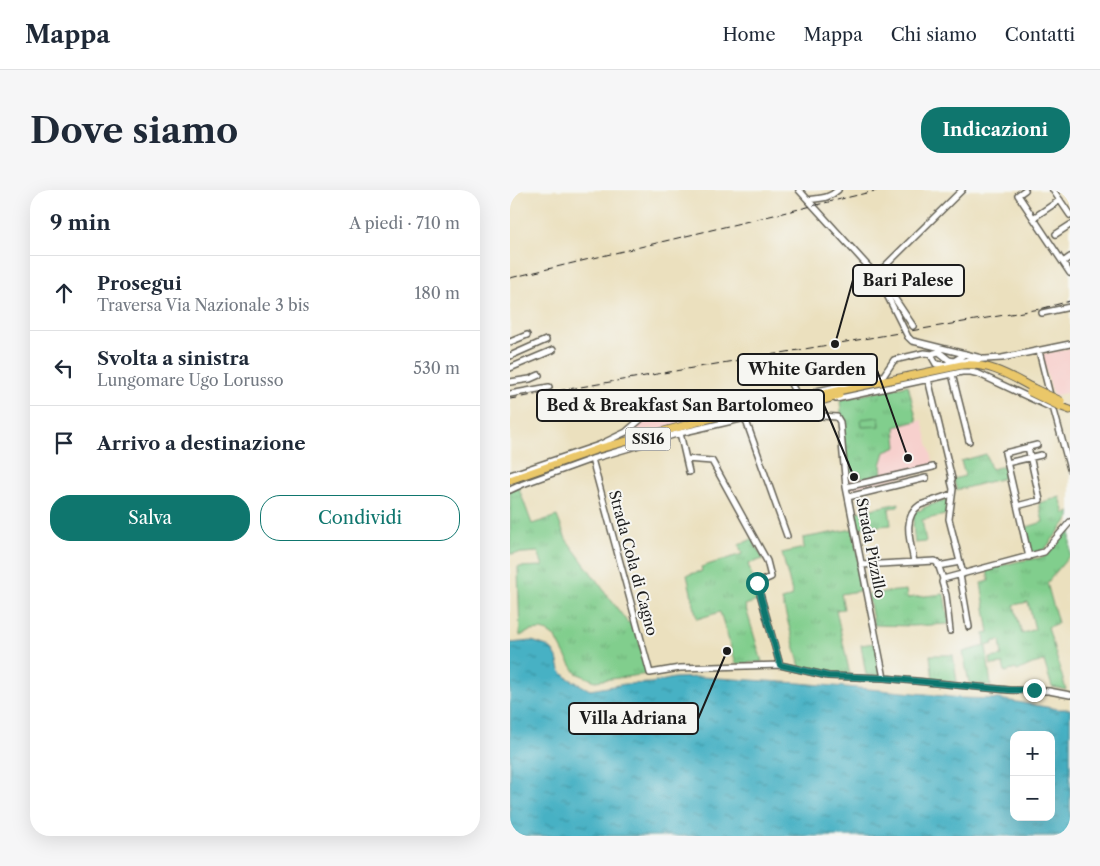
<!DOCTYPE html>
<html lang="it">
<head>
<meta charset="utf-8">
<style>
  body { margin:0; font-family:"Libre Caslon Text",serif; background:#f6f6f7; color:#1f2937 }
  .controls { position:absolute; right:15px; bottom:15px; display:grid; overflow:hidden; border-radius:10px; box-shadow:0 5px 20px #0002 }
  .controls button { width:45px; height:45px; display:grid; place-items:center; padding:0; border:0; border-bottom:1px solid #e0e1e3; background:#fff; color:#1f2937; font:25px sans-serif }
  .stop { position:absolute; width:15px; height:15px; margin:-11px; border:4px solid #0f766e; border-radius:50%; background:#fff }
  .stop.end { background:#0f766e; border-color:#fff; box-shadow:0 1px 5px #0008 }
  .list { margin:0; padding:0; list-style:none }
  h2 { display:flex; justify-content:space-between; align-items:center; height:65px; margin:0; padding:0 20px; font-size:21px }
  h2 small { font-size:16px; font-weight:400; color:#747a83 }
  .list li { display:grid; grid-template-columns:32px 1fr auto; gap:15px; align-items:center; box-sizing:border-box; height:75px; padding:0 20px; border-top:1px solid #e0e1e3 }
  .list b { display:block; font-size:19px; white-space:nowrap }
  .list p { margin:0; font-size:16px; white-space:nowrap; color:#747a83 }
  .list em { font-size:16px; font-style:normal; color:#747a83 }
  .actions { display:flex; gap:10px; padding:15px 20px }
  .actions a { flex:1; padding:11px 0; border:1px solid #0f766e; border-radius:20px; text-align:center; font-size:18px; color:#0f766e }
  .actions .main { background:#0f766e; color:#fff }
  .icon { flex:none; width:28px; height:28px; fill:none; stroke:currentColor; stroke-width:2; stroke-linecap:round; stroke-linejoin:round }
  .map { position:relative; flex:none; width:560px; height:646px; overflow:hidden; border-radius:20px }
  header { display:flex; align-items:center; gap:30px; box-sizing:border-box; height:70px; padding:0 25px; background:#fff; border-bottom:1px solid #e0e1e3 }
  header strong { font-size:24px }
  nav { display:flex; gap:28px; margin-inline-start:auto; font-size:18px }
  .intro { display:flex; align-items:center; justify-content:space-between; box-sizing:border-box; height:120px; padding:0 30px }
  h1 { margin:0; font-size:35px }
  .button { padding:12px 22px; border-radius:20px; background:#0f766e; color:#fff; font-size:18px; font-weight:700 }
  main { display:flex; gap:30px; padding:0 30px }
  aside { flex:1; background:#fff; border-radius:20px; box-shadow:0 5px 20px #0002 }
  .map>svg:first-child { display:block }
</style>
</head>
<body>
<header>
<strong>Mappa</strong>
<nav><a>Home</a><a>Mappa</a><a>Chi siamo</a><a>Contatti</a></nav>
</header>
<div class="intro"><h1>Dove siamo</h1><a class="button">Indicazioni</a></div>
<main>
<aside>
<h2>9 min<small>A piedi · 710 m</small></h2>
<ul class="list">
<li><svg class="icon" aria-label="ahead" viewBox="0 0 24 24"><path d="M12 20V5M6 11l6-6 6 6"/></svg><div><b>Prosegui</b><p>Traversa Via Nazionale 3 bis</p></div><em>180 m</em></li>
<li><svg class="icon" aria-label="left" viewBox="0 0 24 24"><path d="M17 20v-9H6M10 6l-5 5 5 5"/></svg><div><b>Svolta a sinistra</b><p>Lungomare Ugo Lorusso</p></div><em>530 m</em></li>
<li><svg class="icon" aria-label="arrive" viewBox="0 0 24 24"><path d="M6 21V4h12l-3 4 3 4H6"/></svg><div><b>Arrivo a destinazione</b></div></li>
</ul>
<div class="actions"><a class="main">Salva</a><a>Condividi</a></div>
</aside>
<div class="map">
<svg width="560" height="646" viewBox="0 0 560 646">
  <defs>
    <pattern id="grass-tufts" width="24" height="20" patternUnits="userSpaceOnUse" patternTransform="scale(1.25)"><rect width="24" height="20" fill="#81ce8d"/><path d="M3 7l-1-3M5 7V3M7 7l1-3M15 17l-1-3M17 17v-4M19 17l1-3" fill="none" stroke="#6fb079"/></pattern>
    <pattern id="water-ripples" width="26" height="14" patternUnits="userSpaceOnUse" patternTransform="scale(1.25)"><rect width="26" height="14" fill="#46b1c4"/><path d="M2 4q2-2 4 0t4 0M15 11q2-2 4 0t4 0" fill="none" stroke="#3a8f9e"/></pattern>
  </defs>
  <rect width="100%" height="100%" fill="#f6f6f2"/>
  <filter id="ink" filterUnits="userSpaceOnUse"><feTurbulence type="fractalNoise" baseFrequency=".02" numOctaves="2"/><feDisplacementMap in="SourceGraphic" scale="10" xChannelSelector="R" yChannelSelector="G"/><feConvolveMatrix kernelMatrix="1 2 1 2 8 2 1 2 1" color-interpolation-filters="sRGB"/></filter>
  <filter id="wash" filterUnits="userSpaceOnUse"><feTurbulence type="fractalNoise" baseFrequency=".0096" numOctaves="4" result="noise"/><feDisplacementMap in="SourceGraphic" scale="20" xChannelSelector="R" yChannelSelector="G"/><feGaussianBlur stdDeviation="1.12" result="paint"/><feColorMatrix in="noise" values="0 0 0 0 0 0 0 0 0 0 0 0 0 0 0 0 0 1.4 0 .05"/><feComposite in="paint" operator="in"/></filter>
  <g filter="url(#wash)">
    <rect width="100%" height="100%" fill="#ebe0be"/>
    <path fill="#f7d0cd" d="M560 158V202L543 206 531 164Z
      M168 210 210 223 175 229 173 233 144 241 141 238 136 241 108 249 90 256 115 244 153 213Z
      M412 230 425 279 341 299 340 294H338L336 285 351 282 352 288 371 275 385 237Z"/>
    <path fill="url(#grass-tufts)" stroke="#4e7554" fill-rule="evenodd" d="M398 195 407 231 385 237 387 257 375 262 371 275 372 284 352 288 350 282 336 285 330 210Z
      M476 264 481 279 495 276 498 287 447 300 443 289 455 286 451 271Z
      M8 296 22 334 47 326 56 349 118 433 123 429 138 484 85 491 66 483 56 467 46 448 38 442 31 440 20 441 10 446 8 377 33 376 28 362 0 364V299Z
      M550 307 555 324 560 322V327L535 359 520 364 514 338 533 332 529 313Z
      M434 308H436L438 311 435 325 412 330 416 352 405 353 403 335 404 328 402 327 407 319 409 321 415 317 435 310Z
      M389 313 388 317 379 318 381 335 346 338 343 323Z
      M560 336V365L537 393 548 433 538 437 556 500 542 497 534 471 522 474 507 481 506 479 495 482 493 474 481 475 480 468 492 466 490 450 482 452 483 454 476 456 481 496 459 493 453 462 475 456 474 444 479 443 471 393 479 391 477 379 510 371 529 368 537 365ZM518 412 525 439 512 444 504 415Z
      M343 339 354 400 331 404 334 419 326 420 340 485 314 484 290 477 272 410 283 406 272 363 294 358 293 348Z
      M242 349 253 369 238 374 250 410 235 415 252 472 226 474 210 422 187 429 177 385 192 381 191 377 232 364 229 355Z
      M396 400 397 408 434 404 439 434 402 436 364 435 358 404Z
      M365 453 371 485H356L351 455Z
      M420 465H443L447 492 423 490Z"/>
    <path fill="#81ce8d" stroke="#4e7554" d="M369 227 370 236 352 237 351 229Z"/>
    <path fill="url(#water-ripples)" stroke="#316670" fill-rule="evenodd" d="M22 451 37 456 43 461 47 468 50 480 58 488 80 500 115 494 141 493 164 488 191 487 289 493 416 504 450 508 489 509 548 519H560V646H0V453ZM504 545H541V627H504Z"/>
  </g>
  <g filter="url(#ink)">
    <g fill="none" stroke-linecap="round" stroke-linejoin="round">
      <g stroke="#646155" stroke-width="8">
        <path id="minor" d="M289 0 366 85 373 97 392 135
          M515 0 508 5 560 83
          M543 0 560 25
          M298 10C311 8 318 9 328 0
          M523 28 550 10
          M546 44 560 35
          M553 72 560 67
          M366 85 452 0
          M374 97 379 100 403 136
          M532 123 560 117
          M398 147 402 151 407 152 471 168
          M0 152 17 145
          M529 161 541 209
          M455 164 444 171 439 170 429 162 424 163 422 167 426 174 433 175 459 170 492 168 560 154
          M0 166 36 150
          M321 170 328 169 338 195
          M0 178 43 160
          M442 184 459 251
          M418 189 442 289
          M0 192 20 189 29 185
          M307 201 369 188 374 185 384 170 414 163 423 164
          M0 204 39 197
          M326 209 452 182H461L469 184 544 219
          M543 217 560 279
          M235 228 277 346
          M170 243 176 269 202 271 257 371 261 387 247 393 270 475
          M82 269 140 483 170 478 270 475 318 486 374 488 499 500 539 501 560 505
          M176 269 179 282
          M497 273 531 265
          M0 285 89 255 116 242 148 214 155 210H170L204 221H211L287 205 279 190
          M441 291 443 299 439 329 450 372
          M336 297 423 277
          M0 300 13 294 82 269 170 243 235 228 279 219 301 221 312 226 327 227 330 232 336 297 374 488
          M338 307 416 288
          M507 316 530 310 518 257
          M519 367 495 263 527 255
          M404 372C401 353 391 328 410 315L442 304
          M351 375 425 371 428 374 433 389 432 392 436 405 440 441
          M428 376 450 372 453 384
          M450 385 459 437
          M433 389 534 362 560 332"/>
      </g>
      <g stroke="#646155" stroke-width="9">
        <path id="highway" d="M280 215 286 216 293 215 296 217V221
          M549 216 560 220
          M301 221 300 215 301 214 318 209 329 205
          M0 290 88 259 213 225 452 175C481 173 500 186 525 199"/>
      </g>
      <use href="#minor" stroke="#fff" stroke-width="5"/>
      <use href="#highway" stroke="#eac769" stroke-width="7"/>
      <path stroke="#1c1c1c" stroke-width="1" stroke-dasharray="8 4" stroke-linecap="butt" d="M0 88 369 0
        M0 209 530 119 560 111"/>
      <g stroke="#646155" stroke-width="8" stroke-linecap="butt">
        <path id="minor-bridge" d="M392 135 398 147"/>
      </g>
      <g stroke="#646155" stroke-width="9" stroke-linecap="butt">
        <path id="highway-bridge" d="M525 199 551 211
          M520 202 549 216"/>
      </g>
      <use href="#minor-bridge" stroke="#fff" stroke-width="5"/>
      <use href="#highway-bridge" stroke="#eac769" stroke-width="7"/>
    </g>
  </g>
  <g fill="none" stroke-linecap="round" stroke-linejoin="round" filter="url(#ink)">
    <path stroke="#0f766e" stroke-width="6" d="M247 393 270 475 318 486 374 488 499 500H524"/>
  </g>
  <g text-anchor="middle" stroke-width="4" stroke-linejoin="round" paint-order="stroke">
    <rect fill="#f6f6f2" stroke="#5d5d5c" stroke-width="1" x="115.5" y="237.5" width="45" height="23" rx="4"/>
    <g font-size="14" font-weight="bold" fill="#1c1c1c">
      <text x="138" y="254">SS16</text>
    </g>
    <g font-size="15" fill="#1c1c1c" stroke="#f6f6f2">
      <text transform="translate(361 358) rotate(79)" y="5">Strada Pizzillo</text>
      <text transform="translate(123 373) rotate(75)" y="5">Strada Cola di Cagno</text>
    </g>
  </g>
  <path fill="none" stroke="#1c1c1c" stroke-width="2" d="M325 154L343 90M398 268L367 180M344 287L314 215M217 461L188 529"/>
  <g fill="#1c1c1c" stroke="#f6f6f2" stroke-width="2">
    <circle cx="325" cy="154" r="5"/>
    <circle cx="398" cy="268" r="5"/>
    <circle cx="344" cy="287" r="5"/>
    <circle cx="217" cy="461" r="5"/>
  </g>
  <g fill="#f6f6f2" stroke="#1c1c1c" stroke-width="2">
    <rect x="343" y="75" width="111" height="31" rx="5"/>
    <rect x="228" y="164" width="139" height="31" rx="5"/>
    <rect x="27" y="200" width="287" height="31" rx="5"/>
    <rect x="59" y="513" width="129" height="31" rx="5"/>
  </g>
  <g font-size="16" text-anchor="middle" font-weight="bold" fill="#1c1c1c">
    <text x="398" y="96">Bari Palese</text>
    <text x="297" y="185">White Garden</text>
    <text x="170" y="221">Bed &amp; Breakfast San Bartolomeo</text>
    <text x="123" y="534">Villa Adriana</text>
  </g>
</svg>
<div class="controls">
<button>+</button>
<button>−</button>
</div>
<div class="stop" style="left:247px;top:393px"></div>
<div class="stop end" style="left:524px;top:500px"></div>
</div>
</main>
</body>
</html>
